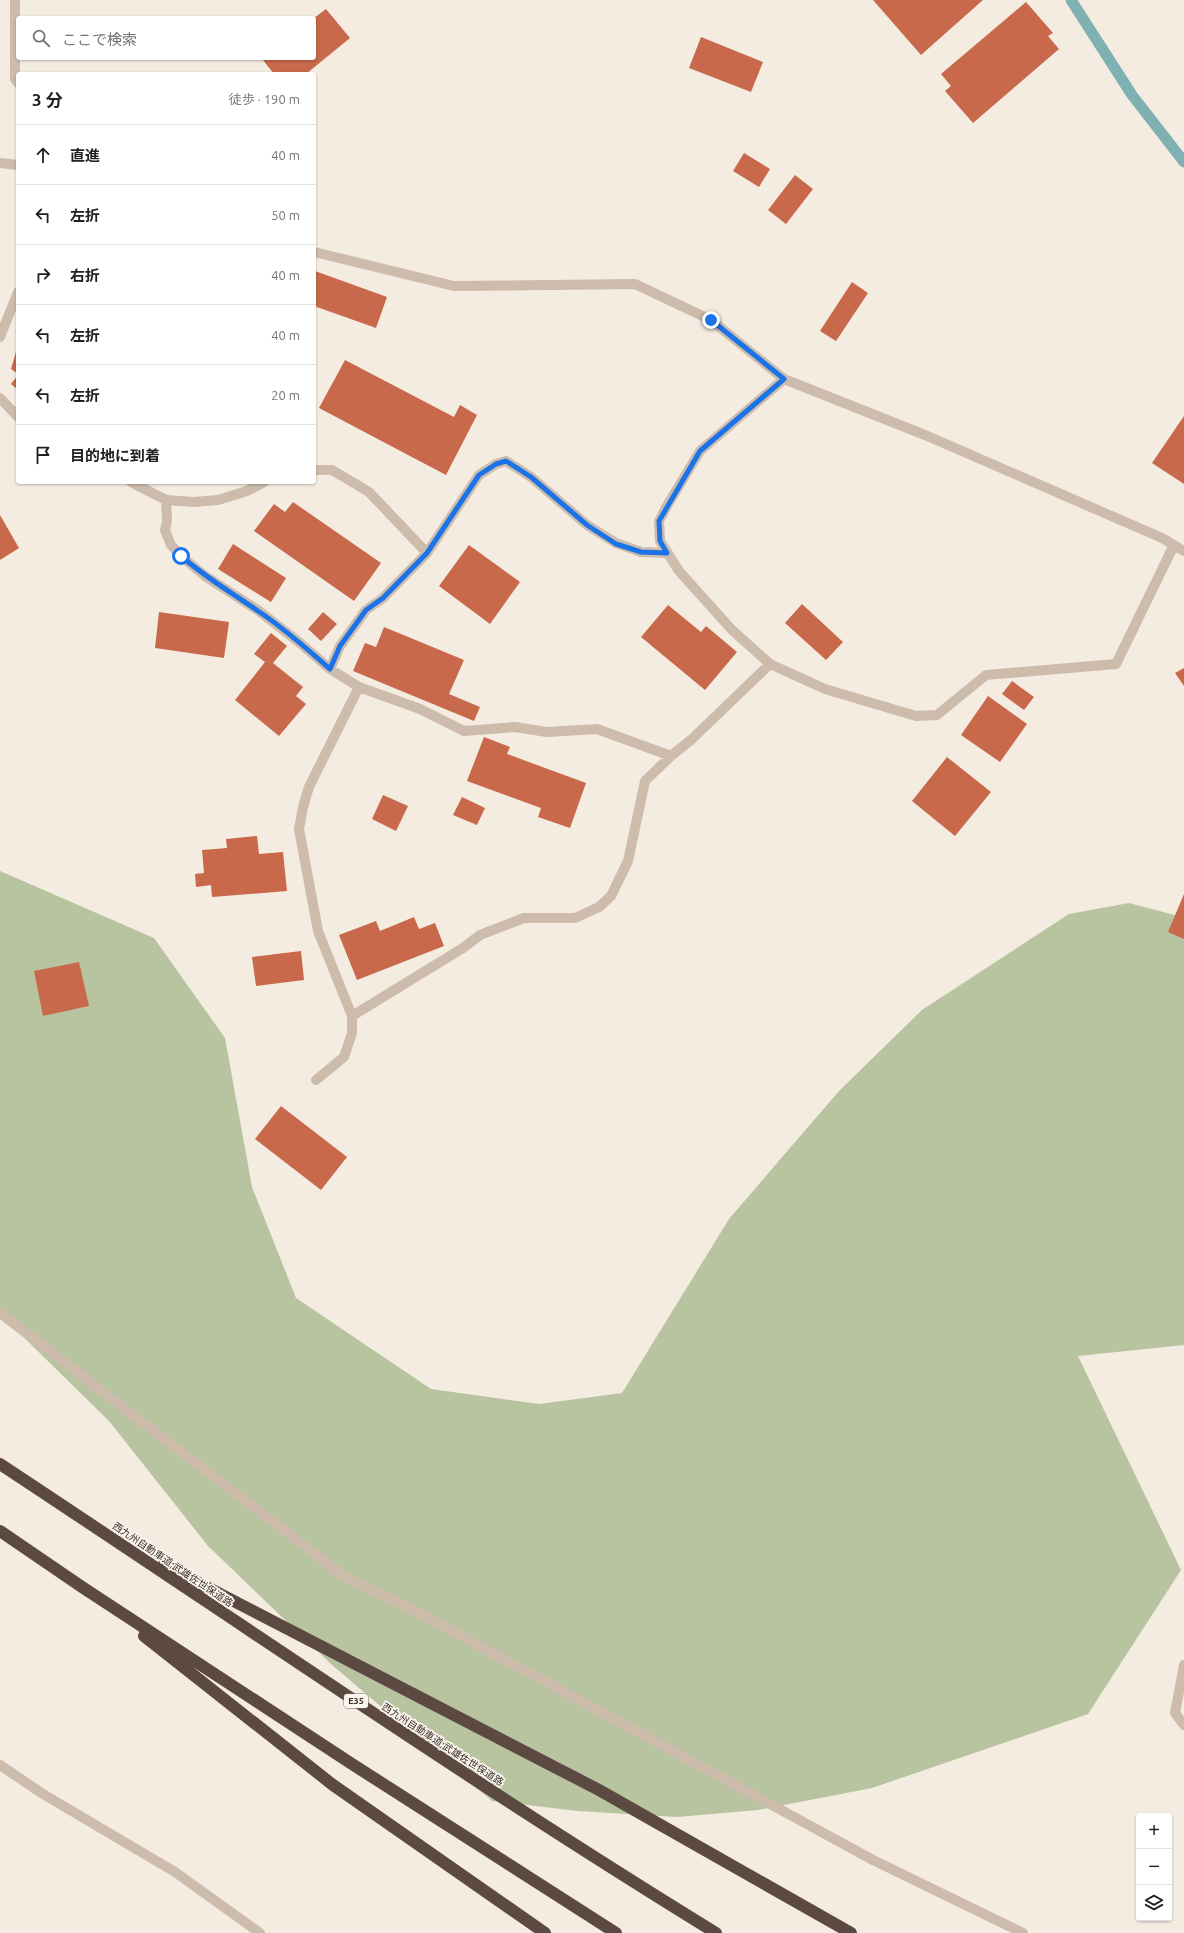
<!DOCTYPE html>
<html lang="ja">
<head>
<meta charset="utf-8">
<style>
  body { margin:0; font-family:Ubuntu,"Noto Sans JP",sans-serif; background:#f6f6f6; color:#202124 }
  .controls { position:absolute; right:12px; bottom:12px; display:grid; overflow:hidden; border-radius:4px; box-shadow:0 1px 3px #0004 }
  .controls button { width:36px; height:36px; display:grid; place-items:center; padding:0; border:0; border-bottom:1px solid #e0e0e0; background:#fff; color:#202124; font:20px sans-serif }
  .stop { position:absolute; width:12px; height:12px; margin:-9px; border:3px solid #1a73e8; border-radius:50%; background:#fff }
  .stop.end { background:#1a73e8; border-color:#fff; box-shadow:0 1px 4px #0008 }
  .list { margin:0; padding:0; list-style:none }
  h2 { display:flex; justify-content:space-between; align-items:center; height:52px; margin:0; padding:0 16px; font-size:17px }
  h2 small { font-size:13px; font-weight:400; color:#757577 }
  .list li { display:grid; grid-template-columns:26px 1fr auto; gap:12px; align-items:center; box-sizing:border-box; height:60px; padding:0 16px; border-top:1px solid #e0e0e0 }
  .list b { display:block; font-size:15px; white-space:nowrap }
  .list em { font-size:13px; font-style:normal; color:#757577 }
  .icon { flex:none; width:22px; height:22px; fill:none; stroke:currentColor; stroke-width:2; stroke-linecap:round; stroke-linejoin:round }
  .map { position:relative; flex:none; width:1184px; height:1933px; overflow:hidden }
  .search { position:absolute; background:#fff; box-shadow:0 1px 3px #0004; left:16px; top:16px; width:300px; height:44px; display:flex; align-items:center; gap:10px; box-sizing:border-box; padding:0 14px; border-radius:4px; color:#757577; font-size:15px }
  .panel { position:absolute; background:#fff; box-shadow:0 1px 3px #0004; left:16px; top:72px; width:300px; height:412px; border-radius:4px }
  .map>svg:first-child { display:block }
</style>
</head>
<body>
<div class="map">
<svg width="1184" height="1933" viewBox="0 0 1184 1933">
  <rect width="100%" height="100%" fill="#f4ebe1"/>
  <path fill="#b8c4a0" d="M0 871 154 938 225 1038 252 1187 296 1298 431 1389 539 1404 622 1393 729 1219 839 1091 922 1010 1069 914 1129 903 1182 917 1184 920V1345L1078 1356 1181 1570 1088 1714 872 1788 758 1810 677 1817 578 1811 492 1801 332 1665 208 1546 109 1421 0 1314Z"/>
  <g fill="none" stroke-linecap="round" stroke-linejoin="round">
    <path stroke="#7fb0b2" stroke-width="11" d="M1071 0 1132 95 1184 162"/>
  </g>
  <path fill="#c8694b" d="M873 0H983L921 55Z
    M1026 2 1053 33 1048 36 1059 49 973 123 945 91 951 86 941 74Z
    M326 9 350 38 306 74H274L263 60 265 58H314V18Z
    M701 37 763 62 751 92 689 68Z
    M744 153 770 169 759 187 733 171Z
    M795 175 813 189 786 224 768 210Z
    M315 271 387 297 376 328 314 306Z
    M852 282 868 293 836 341 820 331Z
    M18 345V374L11 369Z
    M345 360 454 417 460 405 477 415 446 475 319 408Z
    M18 375V390L11 384Z
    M1184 416V484L1152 463Z
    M293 502 381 563 354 601 254 531 274 504 285 512Z
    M0 515 19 548 0 560Z
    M233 544 286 578 271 602 218 569Z
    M469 545 520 582 490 624 439 586Z
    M802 604 843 642 826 660 785 623Z
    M668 605 701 632 706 626 737 652 705 690 641 637Z
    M159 612 229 622 224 658 155 648Z
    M323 612 337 624 321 641 308 629Z
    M384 627 464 660 449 694 480 707 474 721 353 671 365 643 376 647Z
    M271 633 287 646 273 663 303 687 296 696 306 704 279 736 235 700 265 662 254 654Z
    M1184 668V686L1175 673Z
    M1012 681 1034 697 1024 710 1002 694Z
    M988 696 1027 724 1000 762 961 735Z
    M484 737 510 747 507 754 586 783 570 828 538 817 541 808 467 781Z
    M947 757 991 792 955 836 912 801Z
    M383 795 408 806 396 831 372 819Z
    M462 797 485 808 477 825 453 815Z
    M257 836 259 854 283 852 287 891 212 897 211 885 196 887 195 874 204 873 202 850 227 848 226 839Z
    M1184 894V939L1168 932Z
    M414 917 419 929 435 923 444 946 357 980 339 935 376 921 380 931Z
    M301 951 304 980 256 986 252 957Z
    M79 962 89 1006 43 1016 34 971Z
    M281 1106 347 1157 321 1190 255 1139Z"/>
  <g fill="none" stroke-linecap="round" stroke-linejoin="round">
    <path stroke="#cdbbac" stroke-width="10" d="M15 0V79L18 83
      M0 163 18 165
      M314 252 454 286 635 284 711 320 784 379 925 435 1162 538 1184 551
      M0 337 18 292
      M784 379 700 451 668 504 659 521 660 541 679 571 732 630 770 664 825 689 916 716 937 715 986 675 1116 664 1174 545
      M0 398 18 417
      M314 470H332L369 492 427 553
      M131 482 166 500 194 502 218 500 247 491 264 482
      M166 500 167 521 165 530 171 545 181 556 205 576 259 611 300 643 330 669 359 687 420 709 464 731 515 727 547 732 597 729 671 756
      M330 669 340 646 366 610 383 598 427 553 479 475 496 464 506 461 531 477 587 525 616 543 641 552 667 553
      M352 1016 463 948 480 935 524 918H575L599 907 611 896 628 861 645 781 671 756 692 739 770 664
      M316 1080 344 1057 352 1033V1016L318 931 299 829 303 807 309 787 359 687
      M0 1313 346 1578 408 1607 873 1860 1023 1933
      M1184 1665 1175 1713 1184 1725
      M0 1765 43 1794 175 1872 260 1933"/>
    <path stroke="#5c4a42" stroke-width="12" d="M0 1464C238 1621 473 1784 716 1933
      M0 1531 82 1587 352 1764 616 1933
      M164 1565 599 1790 851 1933
      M144 1636 333 1785 545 1933"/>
  </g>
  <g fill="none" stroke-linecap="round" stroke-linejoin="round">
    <path stroke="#1a73e8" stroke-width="5" d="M181 556C205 577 232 593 258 611 284 628 307 649 330 669L340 646 366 610 383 598 427 553 479 475 496 464 506 461 531 477 587 525 616 544 641 552 667 553 660 541 659 521 700 451 784 379 711 320"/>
  </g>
  <g text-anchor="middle" stroke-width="3.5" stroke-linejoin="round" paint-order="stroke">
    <rect fill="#fbf5ee" stroke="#756b66" stroke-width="1" x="344" y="1694" width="24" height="14" rx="3"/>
    <g font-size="9" font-weight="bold" fill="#3b302b">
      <text x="356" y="1704">E35</text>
    </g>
    <g font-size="10" fill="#3b302b" stroke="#fbf5ee">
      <text transform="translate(173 1564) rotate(34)" y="4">西九州自動車道;武雄佐世保道路</text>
      <text transform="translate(443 1744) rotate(33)" y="4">西九州自動車道;武雄佐世保道路</text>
    </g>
  </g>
</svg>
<div class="controls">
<button>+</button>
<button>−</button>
<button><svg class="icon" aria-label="layers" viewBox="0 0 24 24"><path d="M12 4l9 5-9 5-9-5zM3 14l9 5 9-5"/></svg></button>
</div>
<div class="stop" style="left:181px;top:556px"></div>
<div class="stop end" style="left:711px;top:320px"></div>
<div class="search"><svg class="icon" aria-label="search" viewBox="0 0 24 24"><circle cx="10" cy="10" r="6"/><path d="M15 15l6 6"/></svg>ここで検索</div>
<section class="panel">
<h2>3 分<small>徒歩 · 190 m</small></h2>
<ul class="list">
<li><svg class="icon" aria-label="ahead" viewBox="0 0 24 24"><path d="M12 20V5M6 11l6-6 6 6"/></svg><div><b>直進</b></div><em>40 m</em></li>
<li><svg class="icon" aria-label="left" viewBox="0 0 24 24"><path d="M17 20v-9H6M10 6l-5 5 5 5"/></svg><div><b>左折</b></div><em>50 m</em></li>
<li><svg class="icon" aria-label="right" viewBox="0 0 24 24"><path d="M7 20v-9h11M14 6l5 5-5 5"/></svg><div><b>右折</b></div><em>40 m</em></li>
<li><svg class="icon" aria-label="left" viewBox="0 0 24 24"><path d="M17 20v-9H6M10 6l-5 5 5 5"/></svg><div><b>左折</b></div><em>40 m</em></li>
<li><svg class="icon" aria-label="left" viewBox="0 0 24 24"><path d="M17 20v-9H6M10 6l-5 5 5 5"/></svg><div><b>左折</b></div><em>20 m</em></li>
<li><svg class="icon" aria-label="arrive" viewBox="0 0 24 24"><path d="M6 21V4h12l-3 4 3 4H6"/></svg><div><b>目的地に到着</b></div></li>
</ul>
</section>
</div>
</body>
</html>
